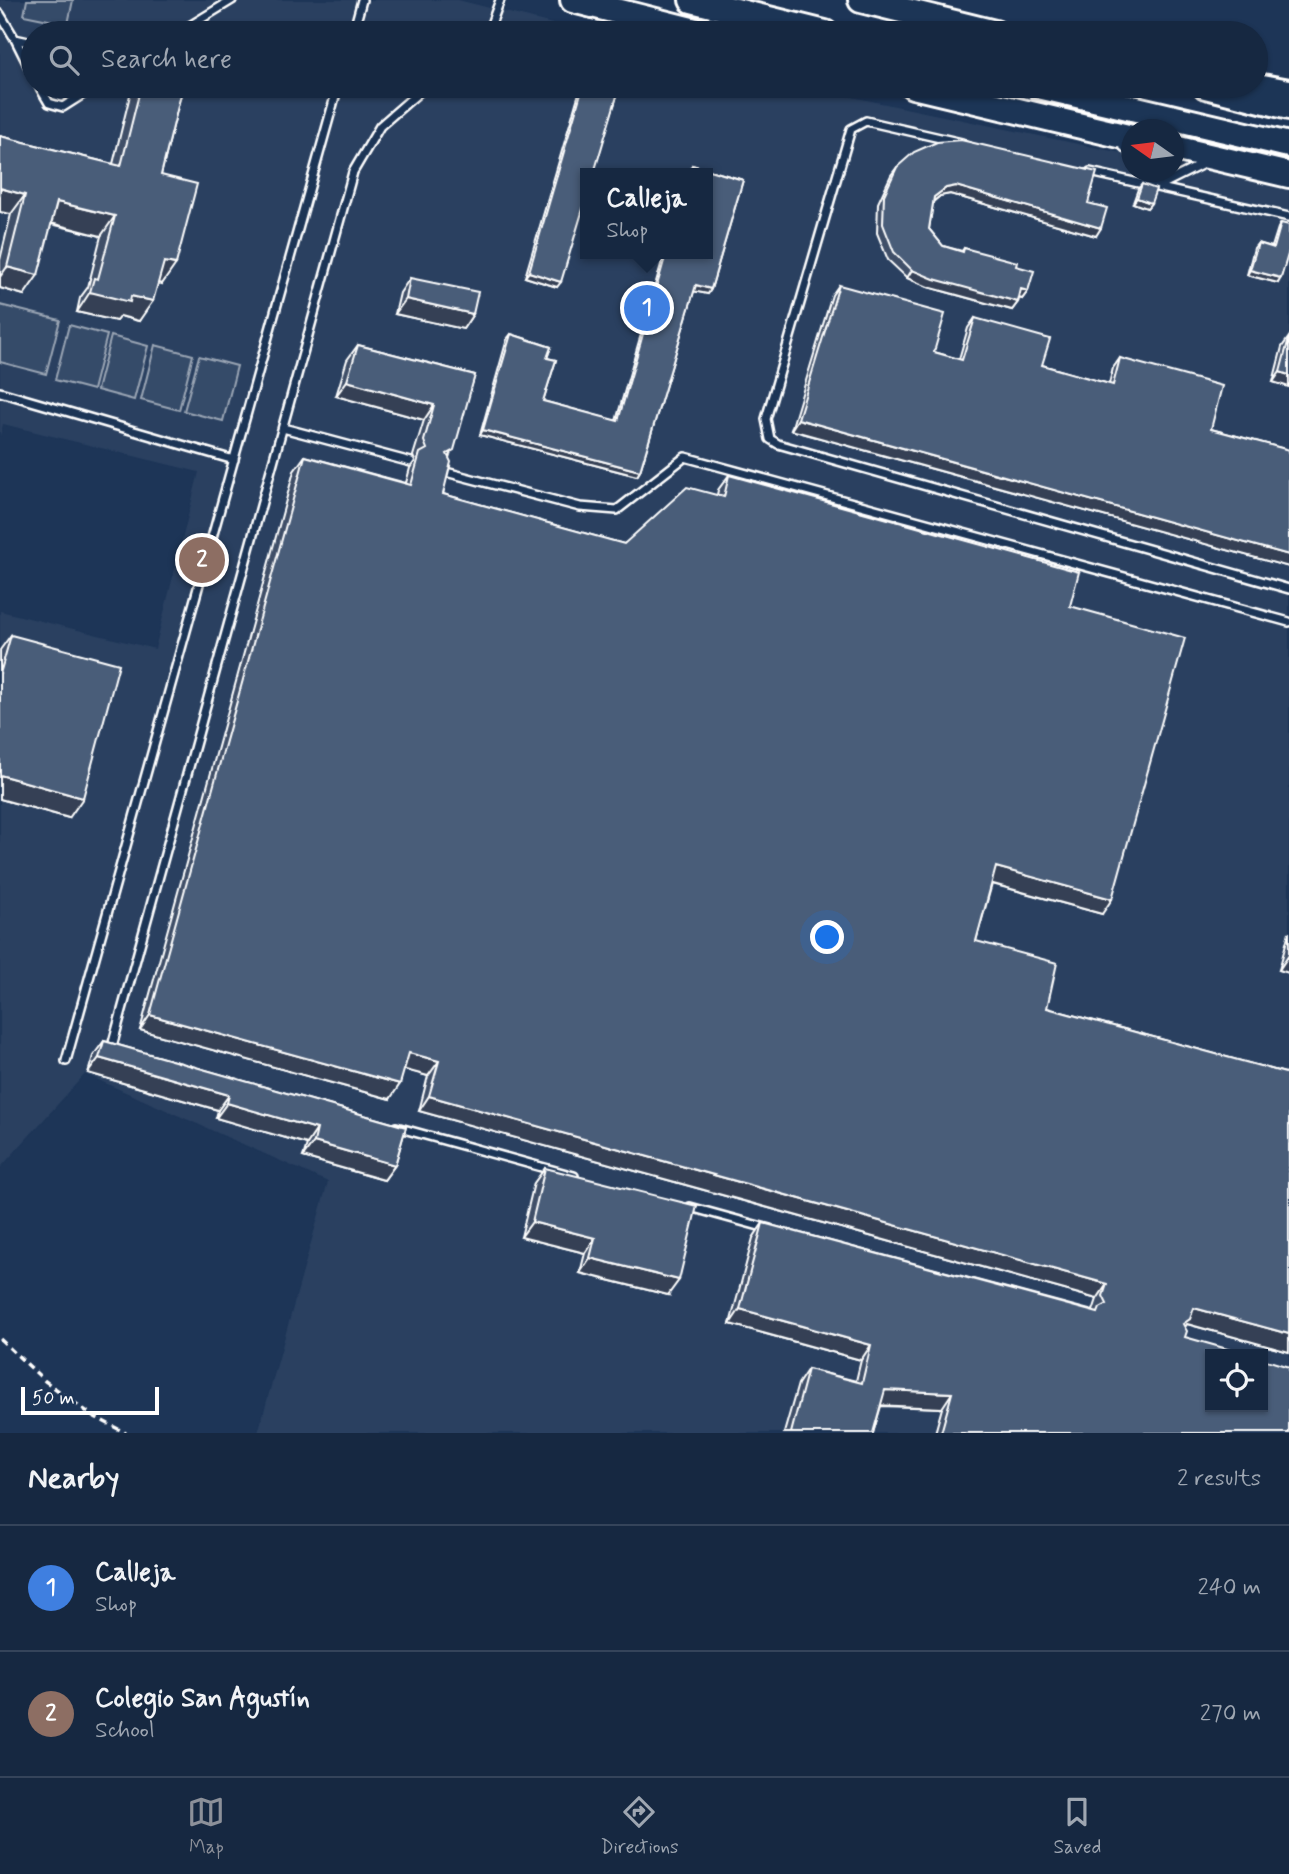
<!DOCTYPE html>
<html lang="en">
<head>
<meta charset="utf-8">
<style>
  body { margin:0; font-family:Mynerve,sans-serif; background:#23344c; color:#f1f3f6 }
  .controls { position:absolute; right:21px; bottom:21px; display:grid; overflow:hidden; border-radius:0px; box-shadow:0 2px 5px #0004 }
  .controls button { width:63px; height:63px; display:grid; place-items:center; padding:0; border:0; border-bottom:2px solid #35445a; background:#162841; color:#f1f3f6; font:35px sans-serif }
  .compass { position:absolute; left:1121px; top:119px; width:63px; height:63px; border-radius:50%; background:#162841; box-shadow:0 2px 5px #0004; rotate:284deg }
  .scale { position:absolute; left:21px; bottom:18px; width:138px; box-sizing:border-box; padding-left:7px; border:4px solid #fff; border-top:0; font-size:19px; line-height:24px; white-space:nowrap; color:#fff; -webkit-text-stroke:5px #1d3557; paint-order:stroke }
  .you { position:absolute; left:828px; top:938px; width:24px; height:24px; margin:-18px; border:5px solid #fff; border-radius:50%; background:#1a73e8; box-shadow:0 0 0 10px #1a73e833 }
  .badge { display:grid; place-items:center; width:46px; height:46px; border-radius:50%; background:#8c9099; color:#fff; font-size:23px; font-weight:700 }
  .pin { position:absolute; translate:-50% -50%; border:4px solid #fff; box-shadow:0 2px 7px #0006 }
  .popup { position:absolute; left:580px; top:168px; width:133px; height:91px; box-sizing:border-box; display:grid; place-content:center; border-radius:0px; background:#162841; filter:drop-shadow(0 2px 5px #0005); font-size:23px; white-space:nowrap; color:#9ea6b1 }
  .popup b { font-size:26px; color:#f1f3f6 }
  .popup::after { content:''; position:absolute; left:50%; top:100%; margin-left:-14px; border:14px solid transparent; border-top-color:#162841 }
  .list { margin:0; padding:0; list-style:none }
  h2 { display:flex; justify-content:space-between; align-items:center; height:91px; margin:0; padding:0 28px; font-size:30px }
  h2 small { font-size:23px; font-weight:400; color:#9ea6b1 }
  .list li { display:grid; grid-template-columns:46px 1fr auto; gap:21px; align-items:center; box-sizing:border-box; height:126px; padding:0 28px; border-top:2px solid #35445a }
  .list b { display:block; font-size:26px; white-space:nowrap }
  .list p { margin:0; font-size:23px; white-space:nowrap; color:#9ea6b1 }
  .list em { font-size:23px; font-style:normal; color:#9ea6b1 }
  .icon { flex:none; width:38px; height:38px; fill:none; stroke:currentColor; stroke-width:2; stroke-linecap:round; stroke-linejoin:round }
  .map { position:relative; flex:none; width:1289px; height:1433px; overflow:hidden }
  .search { position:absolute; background:#162841; box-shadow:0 2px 5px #0004; left:21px; right:21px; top:21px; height:77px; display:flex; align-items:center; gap:18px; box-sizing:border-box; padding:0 24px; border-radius:38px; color:#9ea6b1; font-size:26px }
  .sheet { height:343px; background:#162841 }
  nav { display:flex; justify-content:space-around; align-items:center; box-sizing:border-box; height:98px; border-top:2px solid #35445a; background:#162841; font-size:19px; color:#9ea6b1 }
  nav a { display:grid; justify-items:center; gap:4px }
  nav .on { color:#8c9099 }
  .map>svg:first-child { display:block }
</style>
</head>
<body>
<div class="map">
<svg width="1289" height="1433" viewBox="0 0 1289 1433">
  <rect width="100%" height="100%" fill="#1d3557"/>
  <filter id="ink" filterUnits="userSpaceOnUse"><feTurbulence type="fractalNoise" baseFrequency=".0143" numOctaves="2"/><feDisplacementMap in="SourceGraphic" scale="14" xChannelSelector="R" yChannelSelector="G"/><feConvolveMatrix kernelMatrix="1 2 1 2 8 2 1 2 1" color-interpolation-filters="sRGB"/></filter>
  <g filter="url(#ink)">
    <path fill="#2a4161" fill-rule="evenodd" d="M0 0H27L25 15 68 24 73 0H458L588 33H33V86H799L1131 155 1132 172H1174V164L1289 187V1433H258L328 1182 85 1074 0 1168V799L104 684 0 655V611L155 649 199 472 3 424 0 436V362L46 373 59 321 0 305V288L24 294 43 221 101 236 84 299 117 316 139 321 147 195 131 91 107 185 0 159ZM586 173H708V254H586ZM1210 1354H1263V1407H1210Z
      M0 212 11 214 0 260Z"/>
    <path fill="#364b69" stroke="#9aa5b4" stroke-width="2" d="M27 0H73L68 24 24 15Z
      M0 305 60 320 46 374 0 362Z
      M69 325 107 335 93 390 55 380Z
      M111 336 148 346 134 400 97 390Z
      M155 345 193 355 179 410 141 400Z
      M199 356 237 366 223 421 184 411Z"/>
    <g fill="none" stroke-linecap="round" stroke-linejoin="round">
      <g stroke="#fff" stroke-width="12">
        <path id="service" d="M0 14 15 39 33 43
          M178 33 232 0
          M353 33 362 0
          M483 33 490 27 500 0
          M15 39 33 75
          M39 86 49 103 63 107 96 86
          M1119 142 1132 155
          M962 143 866 121 851 129 766 419 770 439 778 444 1289 589
          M1090 172 1289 217
          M1147 172 1157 187 1205 163
          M0 392 234 460
          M283 428 411 462
          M442 471 580 507 617 510 685 457 1289 622
          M114 1051 111 1050 353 172 380 126 426 86
          M66 1061 338 86
          M396 1127 574 1176
          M690 1207 770 1229"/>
      </g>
      <g stroke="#fff" stroke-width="30">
        <path id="trunk" d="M573 0 703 33
          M692 0 825 33
          M861 0 995 33
          M913 86 1132 138
          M1039 86 1289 145
          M1206 86 1289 107
          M1174 148 1289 175"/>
      </g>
      <g stroke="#fff" stroke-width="32">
        <path id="motorway" d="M1251 86 1289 93"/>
      </g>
      <path stroke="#fff" stroke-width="3.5" stroke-dasharray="7 5" stroke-linecap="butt" d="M0 1339 45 1381 93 1416 126 1433"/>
      <use href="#service" stroke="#1d3557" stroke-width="7"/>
      <use href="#trunk" stroke="#1d3557" stroke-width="24"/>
      <use href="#motorway" stroke="#1d3557" stroke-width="26"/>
    </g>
    <path fill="#405068" stroke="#fff" stroke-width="2" d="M134 86H183L161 175 162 284 158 283 139 321 120 316 116 321 77 312 80 298 88 287 101 236 51 224 24 295 0 288V260L11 214 0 212V136L113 164 131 91Z
      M581 86H620L557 287 525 277Z
      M692 165 743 180 711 289 708 294 694 291 640 471 637 476 480 435 507 339 511 334 551 347 547 358 556 360 543 401 616 421 664 254H708V173H688Z
      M897 167 1088 203 1096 236 950 194 940 196 933 202 929 229 943 246 962 251 964 248 1016 266 1028 291 1022 299 1019 298 1018 302 1012 310 928 287 907 278 888 260 877 233 878 203 891 175Z
      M1142 184 1151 203 1147 208 1133 203 1138 189Z
      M1281 223 1278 283 1247 275 1254 248 1258 243 1272 247 1278 228Z
      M410 278 473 314 463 329 395 314 400 293Z
      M839 285 934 352 959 359 968 328 975 318 1042 365 1109 384 1113 368 1120 358 1211 429 1289 450V567L791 430 832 295Z
      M1289 337V387L1273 382 1282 347Z
      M358 345 475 375 449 458 443 494 624 544 717 495 718 490 729 475 1070 606 1102 914 992 884 976 941 1047 1008 1289 1074V1352L1187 1324 1185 1327V1337L1289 1433H935L942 1408 881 1406 873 1433H784L798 1384 808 1369 856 1381 861 1360 730 1324 753 1238 763 1223 1093 1311 1097 1299 419 1111 428 1076 404 1069 390 1099 140 1030 294 471 305 456 406 483 410 468 415 461 413 456 424 420 336 396 347 360Z
      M11 635 69 818 0 799V650Z
      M1289 932V973L1279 970Z
      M104 1041 406 1127 395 1165 384 1180 303 1157 307 1144 216 1118 218 1110 88 1073 93 1056Z
      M545 1168 668 1295 580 1273 585 1253 521 1237 534 1183Z"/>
    <path fill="#344155" stroke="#fff" stroke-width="2" d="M956 186 1101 228 1096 236 950 194 940 196 928 206 934 197 946 188Z
      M0 188 25 195 11 214 0 212Z
      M1137 198 1151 203 1147 208 1133 203Z
      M57 202 115 216 101 236 43 221Z
      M164 262 176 264 162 284 150 281Z
      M7 267 38 275 24 295 0 288V277Z
      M912 270 1018 302 1012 310 928 287 907 278Z
      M1250 270 1281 278 1278 283 1247 275Z
      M529 272 561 282 557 287 525 277Z
      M696 285 711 289 708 294 692 291Z
      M1021 289 1028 291 1022 299 1016 297Z
      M90 292 131 296 153 301 139 321 120 316 116 321 77 312Z
      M406 299 473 314 463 329 395 314Z
      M1280 372 1289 375V387L1273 382Z
      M347 381 434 405 424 420 336 396Z
      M798 419 1289 555V567L791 430Z
      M483 430 640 471 637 476 480 435Z
      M0 775 83 798 69 818 0 799Z
      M996 867 1112 899 1102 914 986 882Z
      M1289 955V973L1279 970Z
      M150 1015 400 1084 390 1099 140 1030Z
      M409 1053 439 1061 428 1076 398 1068Z
      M99 1058 229 1095 218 1110 88 1073Z
      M429 1096 1107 1284 1097 1299 419 1111Z
      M227 1103 317 1129 307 1144 216 1118Z
      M314 1142 395 1165 384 1180 303 1157Z
      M532 1222 595 1238 585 1253 521 1237Z
      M590 1258 679 1280 668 1295 580 1273Z
      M1194 1308 1289 1334V1352L1187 1324 1180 1334 1172 1339Z
      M740 1309 871 1345 861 1360 730 1324Z
      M885 1390 952 1393 942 1408 875 1405Z"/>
    <path fill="#4a5d79" stroke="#fff" stroke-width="2" d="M599 30 612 33H598Z
      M141 86H183L161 175 197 184 176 264 164 262 153 301 131 296 130 302 90 292 94 278 98 279 115 216 57 202 38 275 7 267 25 195 0 188V136L121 166Z
      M583 86H620L594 173H586V199L561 282 529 272Z
      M961 140 1097 172 1088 203 1107 208 1101 228 956 186 946 188 934 197 929 229 943 246 963 252 964 248 1017 262 1016 266 1034 271 1028 291 1021 289 1018 302 934 279 912 270 894 252 883 224 884 195 897 167 914 152 937 142Z
      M692 165 743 180 711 289 696 285 640 471 483 430 511 334 551 347 547 358 556 360 543 401 618 421 666 254H708V173H690Z
      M1142 184 1156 189 1151 203 1137 198Z
      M1281 223 1289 225V251L1281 278 1250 270 1258 243 1274 248Z
      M410 278 478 292 473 314 406 299Z
      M839 285 945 314 934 352 962 360 975 318 1050 339 1042 365 1113 385 1120 358 1222 386 1211 429 1289 450V555L798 419Z
      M1289 338V375L1280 372Z
      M358 345 475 375 454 450 447 454 451 462 443 494 624 544 687 487 724 497 729 475 1079 572 1070 606 1185 638 1112 899 996 867 976 941 1057 963 1047 1008 1289 1074V1334L1194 1308 1190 1319 1183 1324 1187 1331 1185 1337 1245 1354H1210V1407H1263V1359L1289 1367V1433H941L952 1393 885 1390 873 1433H791L808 1369 862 1383 871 1345 740 1309 763 1223 1098 1313 1100 1308 1107 1304 1103 1296 1107 1284 429 1096 439 1061 409 1053 400 1084 150 1015 305 456 411 485 420 453 427 449 424 441 434 405 347 381Z
      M11 635 119 664 83 798 0 775V674Z
      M104 1041 406 1127 395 1165 314 1142 317 1129 227 1103 229 1095 99 1058Z
      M545 1168 697 1206 679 1280 590 1258 595 1238 532 1222Z"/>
  </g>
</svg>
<div class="controls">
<button><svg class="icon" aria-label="locate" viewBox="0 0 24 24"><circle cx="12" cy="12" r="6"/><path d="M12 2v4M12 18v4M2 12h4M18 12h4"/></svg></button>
</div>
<svg class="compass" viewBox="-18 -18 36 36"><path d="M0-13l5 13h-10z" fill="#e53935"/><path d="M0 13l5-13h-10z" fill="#9ea6b1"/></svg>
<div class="scale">50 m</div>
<div class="you"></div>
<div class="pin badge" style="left:647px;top:308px;background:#3f7fe0">1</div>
<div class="popup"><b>Calleja</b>Shop</div>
<div class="pin badge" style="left:202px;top:560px;background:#8d6e63">2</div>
<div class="search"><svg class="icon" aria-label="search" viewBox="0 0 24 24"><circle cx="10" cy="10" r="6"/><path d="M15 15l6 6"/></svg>Search here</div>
</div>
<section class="sheet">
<h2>Nearby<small>2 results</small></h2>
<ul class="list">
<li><span class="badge" style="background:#3f7fe0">1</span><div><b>Calleja</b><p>Shop</p></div><em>240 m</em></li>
<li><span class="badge" style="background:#8d6e63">2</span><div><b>Colegio San Agustín</b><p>School</p></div><em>270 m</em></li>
</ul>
</section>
<nav>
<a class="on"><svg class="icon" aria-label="map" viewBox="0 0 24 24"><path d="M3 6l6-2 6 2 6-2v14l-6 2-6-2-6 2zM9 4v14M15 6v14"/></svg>Map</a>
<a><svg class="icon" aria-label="directions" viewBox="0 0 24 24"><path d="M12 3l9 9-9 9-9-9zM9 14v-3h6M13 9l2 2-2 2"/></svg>Directions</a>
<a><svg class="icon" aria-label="saved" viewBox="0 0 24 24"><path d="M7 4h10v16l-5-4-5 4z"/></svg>Saved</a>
</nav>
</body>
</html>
